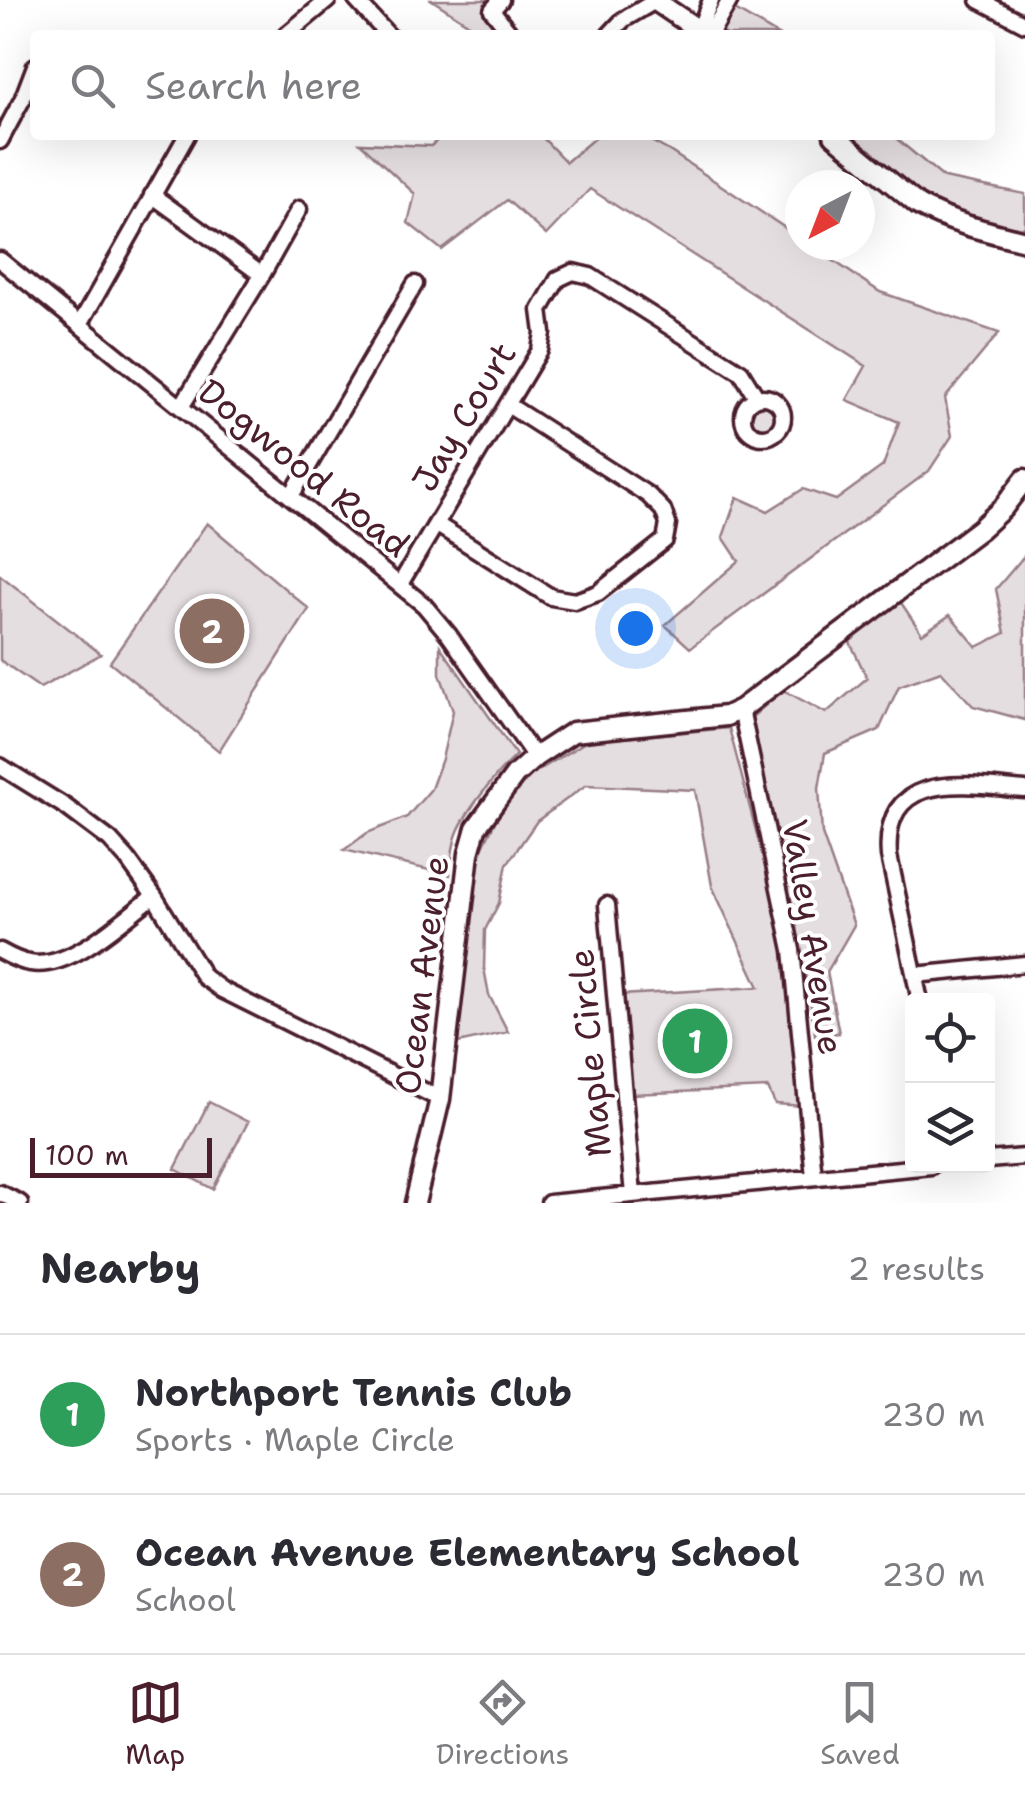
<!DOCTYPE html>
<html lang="en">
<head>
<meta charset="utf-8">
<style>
  body { margin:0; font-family:"Shantell Sans",sans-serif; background:#f7f7f7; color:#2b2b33 }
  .controls { position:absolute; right:30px; bottom:30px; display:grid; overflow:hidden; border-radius:10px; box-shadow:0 10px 40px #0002 }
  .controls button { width:90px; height:90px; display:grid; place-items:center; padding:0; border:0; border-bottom:2px solid #e1e1e2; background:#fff; color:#2b2b33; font:50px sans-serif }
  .compass { position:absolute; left:785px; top:170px; width:90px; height:90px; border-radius:50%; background:#fff; box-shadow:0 10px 40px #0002; rotate:222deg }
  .scale { position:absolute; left:30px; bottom:25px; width:182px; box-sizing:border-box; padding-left:10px; border:5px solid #4a1f2b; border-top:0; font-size:28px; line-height:35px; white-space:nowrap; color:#4a1f2b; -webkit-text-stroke:8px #fff; paint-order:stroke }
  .you { position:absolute; left:635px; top:628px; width:35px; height:35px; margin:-25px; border:8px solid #fff; border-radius:50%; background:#1a73e8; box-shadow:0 0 0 15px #1a73e833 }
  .badge { display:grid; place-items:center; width:65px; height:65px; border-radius:50%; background:#4a1f2b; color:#fff; font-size:32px; font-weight:700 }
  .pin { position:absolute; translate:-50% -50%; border:5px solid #fff; box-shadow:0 2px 10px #0006 }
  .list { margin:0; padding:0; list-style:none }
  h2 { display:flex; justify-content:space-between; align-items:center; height:130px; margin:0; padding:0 40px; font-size:42px }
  h2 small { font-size:32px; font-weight:400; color:#7c7c81 }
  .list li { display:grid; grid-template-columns:65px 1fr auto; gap:30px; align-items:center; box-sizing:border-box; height:160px; padding:0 40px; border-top:2px solid #e1e1e2 }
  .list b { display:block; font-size:38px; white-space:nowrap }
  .list p { margin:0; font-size:32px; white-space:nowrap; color:#7c7c81 }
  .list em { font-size:32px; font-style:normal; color:#7c7c81 }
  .icon { flex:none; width:55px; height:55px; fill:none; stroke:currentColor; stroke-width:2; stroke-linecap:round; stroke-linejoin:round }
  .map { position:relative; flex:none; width:1025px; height:1203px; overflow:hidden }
  .search { position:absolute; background:#fff; box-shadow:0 10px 40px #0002; left:30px; right:30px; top:30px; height:110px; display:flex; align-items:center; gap:25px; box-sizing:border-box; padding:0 35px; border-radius:10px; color:#7c7c81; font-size:38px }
  .sheet { height:450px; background:#fff }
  nav { display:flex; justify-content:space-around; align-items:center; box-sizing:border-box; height:140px; border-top:2px solid #e1e1e2; background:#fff; font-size:28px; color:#7c7c81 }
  nav a { display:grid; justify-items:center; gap:5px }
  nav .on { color:#4a1f2b }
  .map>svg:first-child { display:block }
</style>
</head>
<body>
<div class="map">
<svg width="1025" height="1203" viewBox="0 0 1025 1203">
  <rect width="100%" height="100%" fill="#fff"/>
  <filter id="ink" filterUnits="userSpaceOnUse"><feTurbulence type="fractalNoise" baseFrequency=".01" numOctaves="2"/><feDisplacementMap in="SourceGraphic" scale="20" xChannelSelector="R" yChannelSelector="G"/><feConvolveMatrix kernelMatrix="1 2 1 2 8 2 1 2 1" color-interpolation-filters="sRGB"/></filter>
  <g filter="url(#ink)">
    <path fill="#e5dee0" stroke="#987e86" stroke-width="2.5" d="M432 0H494L507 35H470L469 24Z
      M734 0H741L735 10 778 35H727L720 30Z
      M443 135H540L566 162 598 135H640L671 152 800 238V245H810L880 292 999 333 945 398 952 436 929 471 690 648 665 625 739 561 723 537 737 497 768 511 803 489 836 500 883 466 899 422 847 400 866 366 590 189 546 235 507 200 442 250 408 223 415 194 360 143 431 146Z
      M850 135H892L944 178 1025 194V228L984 222 924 197Z
      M745 417a17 17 0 1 1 34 0a17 17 0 1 1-34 0Z
      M207 523 309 609 219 751 110 662Z
      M1025 555V720L973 706 941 671 899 686 879 730 825 753 819 788 822 834 854 925 827 972 839 1033 815 1035 809 994 752 717 783 690 826 713 867 678 849 640 900 601 922 634 950 615 977 647 1005 633 996 589Z
      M0 575 101 654 40 688 0 660Z
      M440 646 516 755C498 772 465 812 457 834 452 847 451 861 450 875L344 850 367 833 407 817 431 789 442 759 453 711 440 674Z
      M729 728 788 953 803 1106 775 1104 768 1088 632 1094 621 995 759 987 712 886 695 790 586 785 537 821 507 864 499 903 485 930 484 968 489 995 508 1032 458 1043 466 918 477 859 501 809 531 775 587 741Z
      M209 1102 248 1122 213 1189 175 1169Z"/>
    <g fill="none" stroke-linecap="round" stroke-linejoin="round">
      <g stroke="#4a1f2b" stroke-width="21">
        <path id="minor" d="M356 0 388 35
          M501 0 492 10 512 35
          M979 0 1025 24
          M699 30 711 0
          M286 35 328 0
          M609 35 623 20 655 1
          M710 35 730 0
          M0 141 22 100 35 66
          M152 195 262 275
          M0 260 424 605 449 635 535 757
          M80 324 187 135
          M743 417a20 20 0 1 1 40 0a20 20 0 1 1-40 0Z
          M181 407 262 275 299 209
          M291 496 415 284
          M436 524 551 597 575 601 598 593 665 540 668 524 663 510 648 495 508 405
          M400 584 540 350 543 333 540 310 558 279 573 272 590 276 741 372 757 398
          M741 709 792 950 814 1177
          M0 766 66 807 110 840 128 860 154 896 204 977 222 990 440 1099
          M607 905 633 1195
          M0 951C9 956 20 962 30 963 70 971 123 919 154 896
          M915 975 1025 964
          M920 1001 889 856C882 768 966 785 1025 790
          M988 1160 1025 1157
          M0 1193 20 1203
          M549 1203 931 1166"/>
      </g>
      <g stroke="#4a1f2b" stroke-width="25">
        <path id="major" d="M654 0 706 35
          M834 135 918 205C950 223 989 232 1025 241
          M415 1203 440 1099 469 853 476 828 515 775 535 757 573 732 726 716 741 709 980 529 1003 508 1025 479"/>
      </g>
      <use href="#minor" stroke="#fff" stroke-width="14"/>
      <use href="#major" stroke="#fff" stroke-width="18"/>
    </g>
  </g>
  <g text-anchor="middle" stroke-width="8" stroke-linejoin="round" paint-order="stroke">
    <g font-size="35" fill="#4a1f2b" stroke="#fff">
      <text transform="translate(464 417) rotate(-59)" y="12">Jay Court</text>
      <text transform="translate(304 468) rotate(39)" y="12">Dogwood Road</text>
      <text transform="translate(813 937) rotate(81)" y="12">Valley Avenue</text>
      <text transform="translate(422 975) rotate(-83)" y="12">Ocean Avenue</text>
      <text transform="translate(590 1053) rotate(-95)" y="12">Maple Circle</text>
    </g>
  </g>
</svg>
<div class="controls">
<button><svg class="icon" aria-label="locate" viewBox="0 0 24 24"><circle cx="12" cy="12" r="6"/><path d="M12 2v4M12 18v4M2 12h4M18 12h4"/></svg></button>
<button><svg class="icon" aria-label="layers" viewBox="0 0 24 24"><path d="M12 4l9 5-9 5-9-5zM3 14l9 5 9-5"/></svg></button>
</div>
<svg class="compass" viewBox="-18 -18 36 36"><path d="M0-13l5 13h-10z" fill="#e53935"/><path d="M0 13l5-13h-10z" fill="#7c7c81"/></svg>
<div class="scale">100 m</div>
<div class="you"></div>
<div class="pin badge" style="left:695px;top:1041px;background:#2e9e5b">1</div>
<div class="pin badge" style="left:212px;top:631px;background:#8d6e63">2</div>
<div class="search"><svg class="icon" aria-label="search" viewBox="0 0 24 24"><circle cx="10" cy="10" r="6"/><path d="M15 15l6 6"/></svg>Search here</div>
</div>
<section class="sheet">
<h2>Nearby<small>2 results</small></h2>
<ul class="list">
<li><span class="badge" style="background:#2e9e5b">1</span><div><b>Northport Tennis Club</b><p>Sports · Maple Circle</p></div><em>230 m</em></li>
<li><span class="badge" style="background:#8d6e63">2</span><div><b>Ocean Avenue Elementary School</b><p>School</p></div><em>230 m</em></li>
</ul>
</section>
<nav>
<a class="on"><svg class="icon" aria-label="map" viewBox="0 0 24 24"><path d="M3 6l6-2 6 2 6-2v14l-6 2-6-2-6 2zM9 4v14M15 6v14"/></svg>Map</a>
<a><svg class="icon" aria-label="directions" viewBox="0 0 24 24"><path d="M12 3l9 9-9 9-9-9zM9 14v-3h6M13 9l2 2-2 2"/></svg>Directions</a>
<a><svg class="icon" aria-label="saved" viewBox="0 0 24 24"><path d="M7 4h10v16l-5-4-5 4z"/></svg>Saved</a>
</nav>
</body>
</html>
